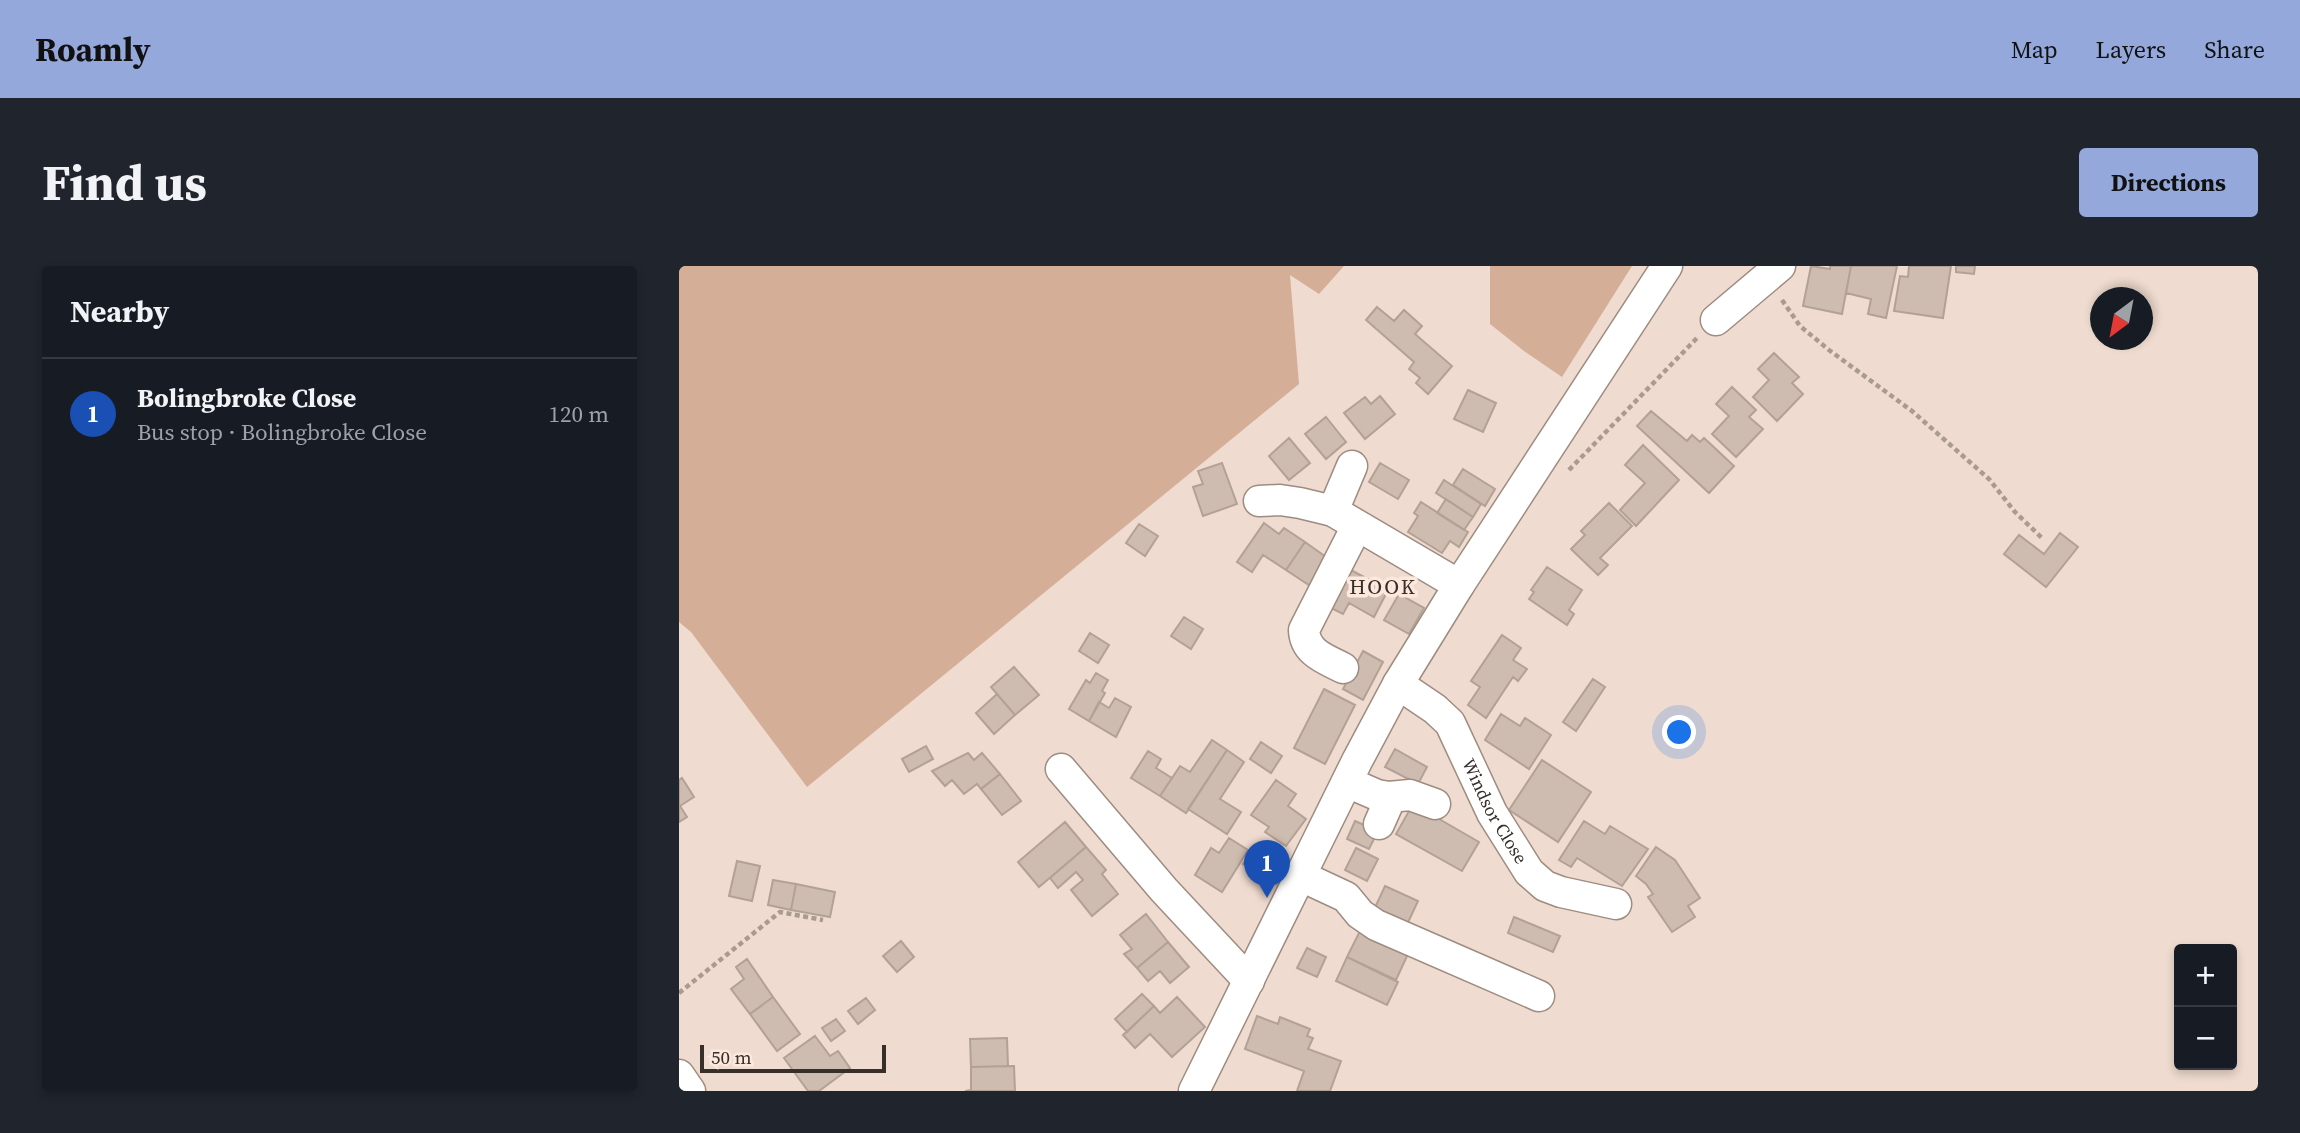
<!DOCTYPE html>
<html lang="en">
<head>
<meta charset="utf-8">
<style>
  body { margin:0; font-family:"Source Serif 4",serif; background:#20242c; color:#f1f3f6 }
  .controls { position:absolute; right:21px; bottom:21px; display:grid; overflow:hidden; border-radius:7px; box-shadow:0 4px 10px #0003 }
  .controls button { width:63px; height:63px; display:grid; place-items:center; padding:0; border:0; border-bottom:2px solid #363941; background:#171b24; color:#f1f3f6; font:35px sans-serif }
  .compass { position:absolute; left:1411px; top:21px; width:63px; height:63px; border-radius:50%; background:#171b24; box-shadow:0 4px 10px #0003; rotate:212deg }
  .scale { position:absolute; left:21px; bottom:18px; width:186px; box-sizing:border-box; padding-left:7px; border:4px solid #362f2a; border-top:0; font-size:19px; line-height:24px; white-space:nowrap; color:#362f2a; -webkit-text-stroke:5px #fce8dc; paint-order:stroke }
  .you { position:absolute; left:1001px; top:467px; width:24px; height:24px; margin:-18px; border:5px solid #fff; border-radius:50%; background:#1a73e8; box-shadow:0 0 0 10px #1a73e833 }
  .badge { display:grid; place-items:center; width:46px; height:46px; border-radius:50%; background:#94a8db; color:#fff; font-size:23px; font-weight:700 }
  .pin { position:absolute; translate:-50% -58px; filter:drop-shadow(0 2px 4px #0008) }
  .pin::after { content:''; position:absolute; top:37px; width:24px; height:21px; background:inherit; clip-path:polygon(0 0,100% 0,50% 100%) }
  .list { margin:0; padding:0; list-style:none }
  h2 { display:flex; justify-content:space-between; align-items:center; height:91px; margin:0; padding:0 28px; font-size:30px }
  h2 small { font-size:23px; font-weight:400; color:#9ea1a6 }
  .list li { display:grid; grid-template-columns:46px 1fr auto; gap:21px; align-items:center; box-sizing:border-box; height:112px; padding:0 28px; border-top:2px solid #363941 }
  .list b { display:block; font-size:26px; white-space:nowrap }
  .list p { margin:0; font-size:23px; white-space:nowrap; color:#9ea1a6 }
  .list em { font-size:23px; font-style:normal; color:#9ea1a6 }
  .map { position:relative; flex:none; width:1579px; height:825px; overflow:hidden; border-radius:7px }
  header { display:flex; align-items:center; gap:42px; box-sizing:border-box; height:98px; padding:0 35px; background:#94a8db; color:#111 }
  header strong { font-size:33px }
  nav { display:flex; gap:38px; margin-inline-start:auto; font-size:24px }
  .intro { display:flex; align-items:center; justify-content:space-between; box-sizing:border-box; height:168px; padding:0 42px }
  h1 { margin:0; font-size:49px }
  .button { padding:18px 32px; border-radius:7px; background:#94a8db; color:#111; font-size:24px; font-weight:700 }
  main { display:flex; gap:42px; padding:0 42px }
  aside { flex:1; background:#171b24; border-radius:7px; box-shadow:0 4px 10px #0003 }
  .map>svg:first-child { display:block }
</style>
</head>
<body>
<header>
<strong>Roamly</strong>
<nav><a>Map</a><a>Layers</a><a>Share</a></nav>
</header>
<div class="intro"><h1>Find us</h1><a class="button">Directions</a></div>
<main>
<aside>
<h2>Nearby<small></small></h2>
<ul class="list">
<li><span class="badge" style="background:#1a4fb4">1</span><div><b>Bolingbroke Close</b><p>Bus stop · Bolingbroke Close</p></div><em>120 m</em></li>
</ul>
</aside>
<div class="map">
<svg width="1579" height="825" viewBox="0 0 1579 825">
  <rect width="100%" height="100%" fill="#efdbcf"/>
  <path fill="#d4ae96" d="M0 0H665L640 28 611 9 620 118 128 521 12 366 0 356Z
    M811 0H953L883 111 845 85 811 58Z"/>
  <path fill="#cfbcb0" stroke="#b3a195" stroke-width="2" d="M1132 0 1151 3V0H1172L1163 48 1124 40Z
    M1172 0H1218L1207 52 1189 48 1192 33 1167 27Z
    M1230 0H1272L1264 52 1215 45 1221 10 1229 11Z
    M1277 0H1296L1295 8 1277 6Z
    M698 41 715 55 725 44 743 60 736 68 773 100 749 128 737 117 741 112 730 103 735 96 687 54Z
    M1095 87 1120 111 1113 117 1124 128 1098 155 1074 131 1090 114 1079 103Z
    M1053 121 1077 144 1070 151 1084 163 1057 191 1033 168 1050 150 1037 138Z
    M789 124 817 137 804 166 775 153Z
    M701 130 716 148 686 173 665 147 686 131 692 138Z
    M972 145 1008 175 1013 169 1021 176 1025 172 1055 200 1030 227 958 160Z
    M647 151 667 176 647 193 626 168Z
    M610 172 631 197 610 214 590 190Z
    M964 179 1000 214 957 260 941 244 966 217 946 199Z
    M543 197 558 238 524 250 514 221 524 218 519 205Z
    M701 197 730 214 719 233 690 216Z
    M784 203 816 223 806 240 774 219Z
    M765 214 802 238 794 251 757 227Z
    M767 233 794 251 785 264 758 247Z
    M742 236 789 266 780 281 771 275 763 287 729 266 739 250 735 247Z
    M930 237 953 260 921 292 929 299 919 309 892 283 906 269 902 265Z
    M585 257 600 268 605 262 626 276 607 304 584 289 573 306 558 296Z
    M460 258 479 270 466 290 447 277Z
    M1381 267 1399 281 1367 321 1325 288 1340 269 1365 288Z
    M626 276 654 296 636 323 607 304Z
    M868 301 903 324 890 344 895 348 888 359 850 333 855 326 852 324Z
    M670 303 709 324 695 351 670 337 664 348 650 341Z
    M720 328 745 342 730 368 705 354Z
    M505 351 524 363 512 383 492 370Z
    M411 367 430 379 419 397 400 385Z
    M823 369 842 382 834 394 848 403 839 415 834 411 807 452 789 439 801 421 792 415Z
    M684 385 704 396 684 434 664 423Z
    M335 401 360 429 336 449 312 421Z
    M417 407 429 414 423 425 426 427 410 455 390 443 407 414 411 417Z
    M914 413 926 421 897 465 884 456Z
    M645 423 676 439 646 498 615 482Z
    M318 428 336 449 315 468 297 447Z
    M436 432 452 441 437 471 410 455 420 436 430 442Z
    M822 448 841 460 846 452 872 469 850 503 806 474Z
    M533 474 548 484 507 547 481 530 501 500 511 506Z
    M582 476 603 490 592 507 571 493Z
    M247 480 254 493 230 506 223 493Z
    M716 483 748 501 739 518 706 501Z
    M548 484 565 496 541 533 562 546 548 568 509 543Z
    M469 485 482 493 477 502 493 512 481 530 452 512Z
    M289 487 295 494 303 487 321 508 302 523 298 518 285 528 273 514 266 520 253 505Z
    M863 494 912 526 879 576 830 544Z
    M321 508 342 535 323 549 302 523Z
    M3 512 15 531 1 540 8 551 0 556V514Z
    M597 514 617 528 609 540 627 553 607 580 586 566 590 561 572 549Z
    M734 538 800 576 783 605 717 568Z
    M676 555 699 565 690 583 668 573Z
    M905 555 926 568 931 560 969 583 943 620 898 592 892 601 880 594Z
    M386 556 407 581 360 621 339 596Z
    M550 572 569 584 543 626 516 609 532 582 540 587Z
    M407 581 427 604 423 608 439 628 413 650 392 624 404 614 397 606 379 622 371 612Z
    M977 581 996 594 1021 632 1009 640 1016 651 993 666 969 631 974 628 967 618 957 610Z
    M574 582 607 602 597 618 564 598Z
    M677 582 699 593 688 615 666 604Z
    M58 595 81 600 73 635 50 630Z
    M94 614 117 618 112 644 89 639Z
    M117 618 156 626 151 651 112 644Z
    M706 620 739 635 726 663 693 648Z
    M467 648 489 676 458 702 445 688 453 683 441 669Z
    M835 651 881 670 874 686 829 667Z
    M681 665 729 688 717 714 668 691Z
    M222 675 235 691 218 706 204 690Z
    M489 676 510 701 491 717 481 705 469 715 458 702Z
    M628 682 647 691 638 711 618 702Z
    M668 691 719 716 708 739 657 715Z
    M68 693 94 731 71 748 52 723 65 713 57 701Z
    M463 728 475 740 448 766 436 753Z
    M94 731 121 768 98 785 71 748Z
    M498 731 526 761 493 791 471 768 456 782 444 769 475 740 481 747Z
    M187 732 196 744 179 758 169 745Z
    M578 750 599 758 601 751 631 763 628 770 634 772 629 783 662 795 651 825H618L625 805 566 783Z
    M157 753 166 765 152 775 143 762Z
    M136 770 151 790 159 785 171 802 140 825H129L105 792Z
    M328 772 329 800 292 801 291 773Z
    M335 800 336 825H286L292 824V801Z"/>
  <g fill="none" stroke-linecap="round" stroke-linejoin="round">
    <g stroke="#9e8c81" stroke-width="33">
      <g id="minor">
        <path d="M1037 54 1101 0"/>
        <path d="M580 235 601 234 621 237 654 245 780 319"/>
        <path d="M654 245 673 200"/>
        <path d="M664 402C647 393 626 387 625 364L678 260"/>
        <path id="s1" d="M719 418 756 443 771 457 813 547 850 606 866 620 882 626 937 638"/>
        <path d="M382 503 485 624 570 715"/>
        <path d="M668 516 698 529 710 531 731 529 756 538"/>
        <path d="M700 558 712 531"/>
        <path d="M622 610 667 631 681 648 697 659 860 730"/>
        <path d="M0 809 11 825"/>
        <path d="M515 825 678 495 719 418 780 319 988 0"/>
      </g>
    </g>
    <path stroke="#aa9b91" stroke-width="4.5" stroke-dasharray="5 3.5" stroke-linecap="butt" d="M1103 34 1121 60 1150 84 1233 145 1310 213 1336 246 1364 273
      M890 204 1018 72
      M0 727 101 646 144 654"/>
    <use href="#minor" stroke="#fff" stroke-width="30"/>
  </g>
  <g text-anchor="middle" stroke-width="7" stroke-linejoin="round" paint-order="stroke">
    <g font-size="18" fill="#362f2a" stroke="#fce8dc">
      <text dy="6" stroke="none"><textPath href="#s1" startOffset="164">Windsor Close</textPath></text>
    </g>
    <g font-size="21" letter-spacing="2" fill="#362f2a" stroke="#fce8dc">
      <text x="704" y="328">HOOK</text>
    </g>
  </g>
</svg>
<div class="controls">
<button>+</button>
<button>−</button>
</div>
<svg class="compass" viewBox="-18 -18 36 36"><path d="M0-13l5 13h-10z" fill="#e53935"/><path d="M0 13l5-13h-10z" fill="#9ea1a6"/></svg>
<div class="scale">50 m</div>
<div class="you"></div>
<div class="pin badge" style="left:588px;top:632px;background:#1a4fb4">1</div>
</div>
</main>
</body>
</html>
